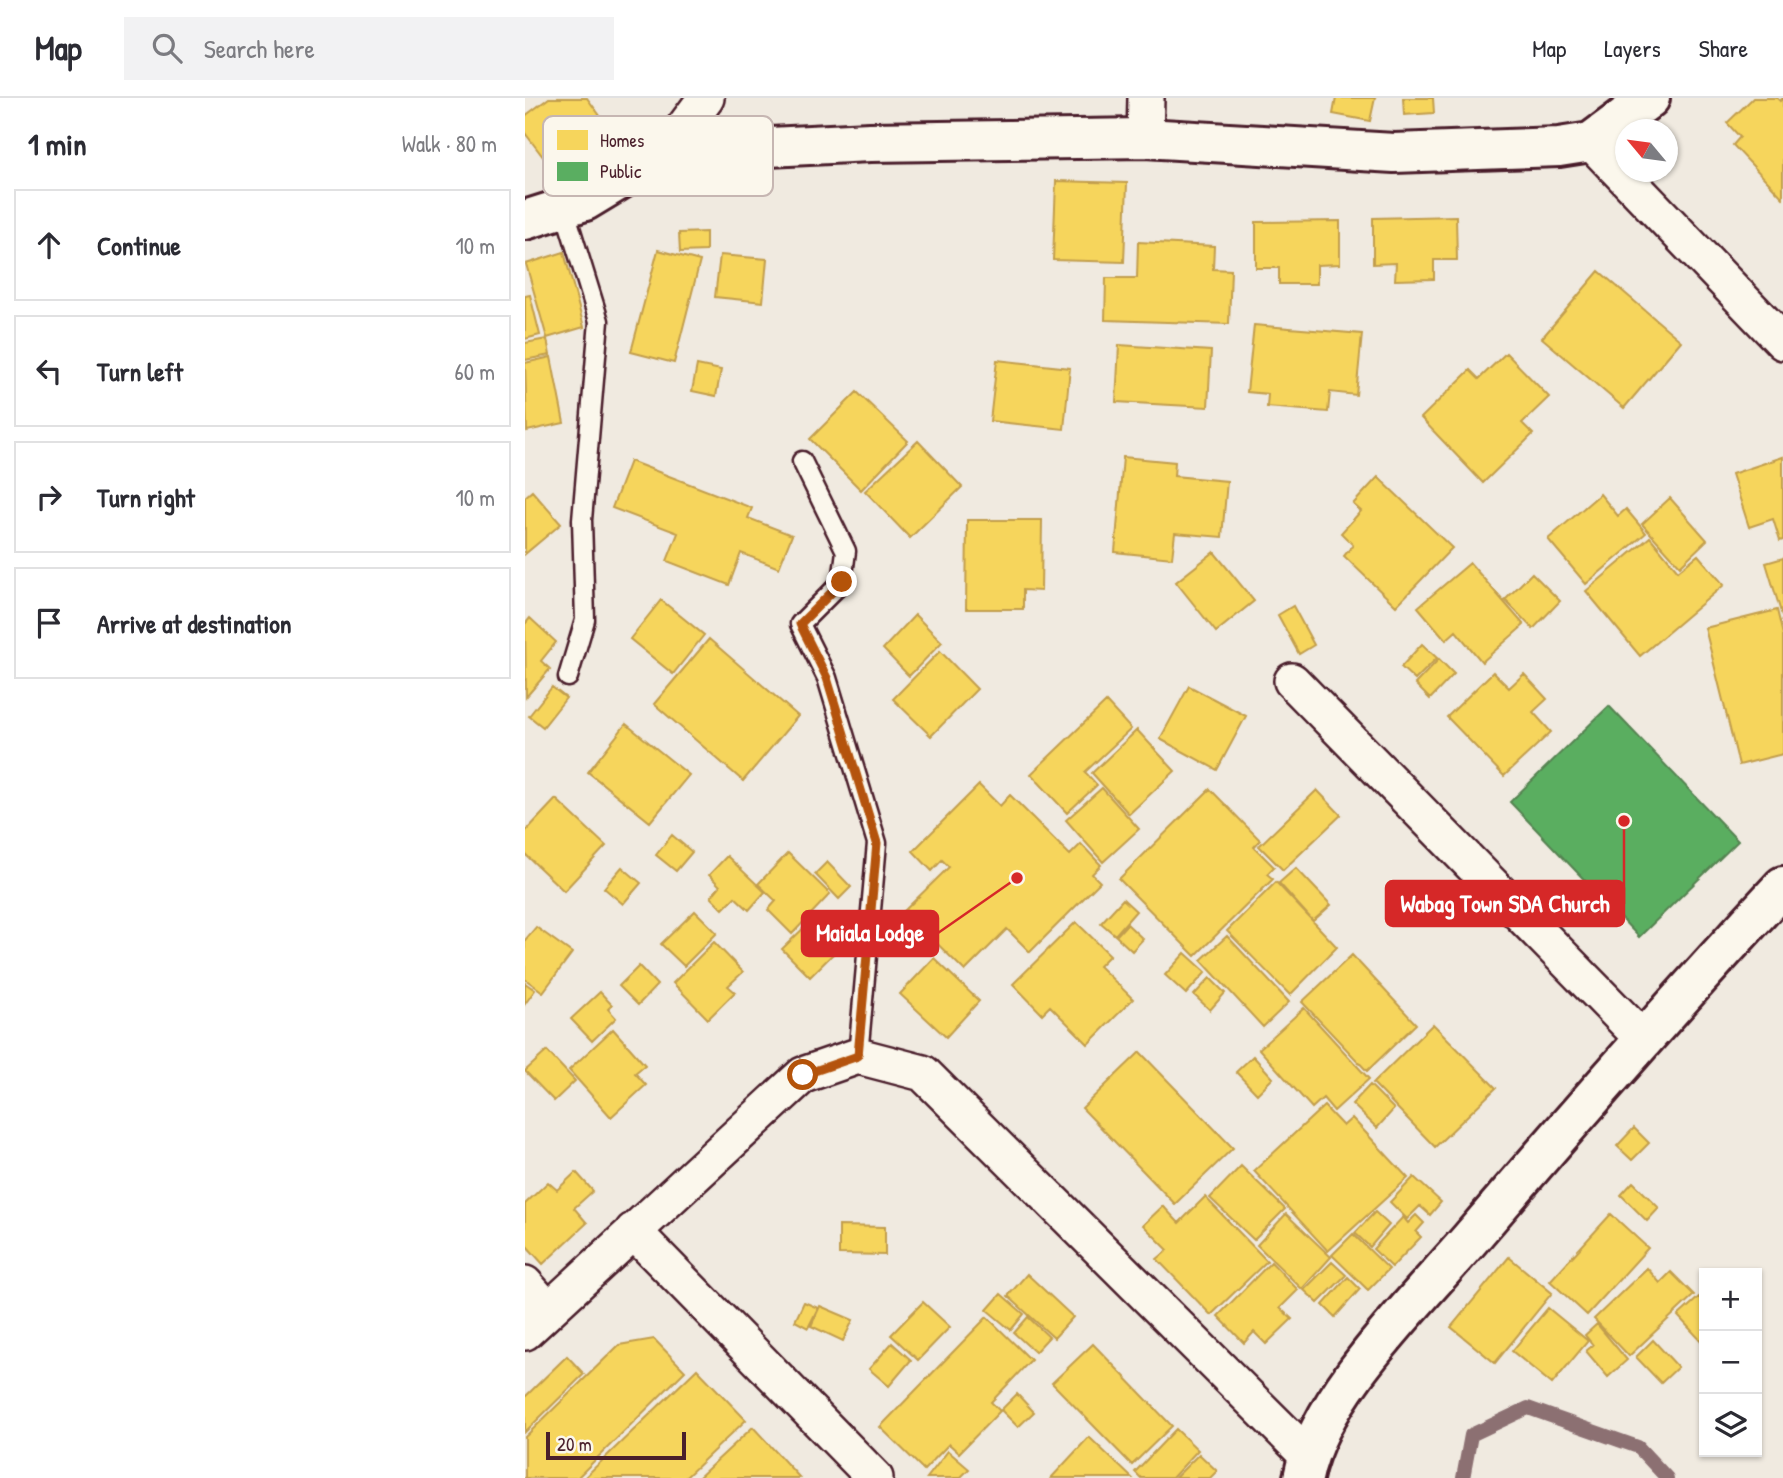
<!DOCTYPE html>
<html lang="en">
<head>
<meta charset="utf-8">
<style>
  body { margin:0; font-family:"Patrick Hand",sans-serif; background:#f2f2f3; color:#2b2b33 }
  .controls { position:absolute; right:21px; bottom:21px; display:grid; overflow:hidden; border-radius:0px; box-shadow:0 2px 5px #0004 }
  .controls button { width:63px; height:63px; display:grid; place-items:center; padding:0; border:0; border-bottom:2px solid #e1e1e2; background:#fff; color:#2b2b33; font:35px sans-serif }
  .compass { position:absolute; left:1090px; top:21px; width:63px; height:63px; border-radius:50%; background:#fff; box-shadow:0 2px 5px #0004; rotate:299deg }
  .scale { position:absolute; left:21px; bottom:18px; width:140px; box-sizing:border-box; padding-left:7px; border:4px solid #4a1f2b; border-top:0; font-size:19px; line-height:24px; white-space:nowrap; color:#4a1f2b; -webkit-text-stroke:5px #fbf7ec; paint-order:stroke }
  .stop { position:absolute; width:21px; height:21px; margin:-16px; border:5px solid #b45309; border-radius:50%; background:#fff }
  .stop.end { background:#b45309; border-color:#fff; box-shadow:0 2px 7px #0008 }
  .list { margin:0; padding:0; list-style:none }
  h2 { display:flex; justify-content:space-between; align-items:center; height:91px; margin:0; padding:0 28px; font-size:30px }
  h2 small { font-size:23px; font-weight:400; color:#7c7c81 }
  .list li { display:grid; grid-template-columns:46px 1fr auto; gap:21px; align-items:center; box-sizing:border-box; height:112px; margin:0 14px 14px; padding:0 14px; border:2px solid #e1e1e2; border-radius:0px }
  .list b { display:block; font-size:26px; white-space:nowrap }
  .list em { font-size:23px; font-style:normal; color:#7c7c81 }
  .icon { flex:none; width:38px; height:38px; fill:none; stroke:currentColor; stroke-width:2; stroke-linecap:round; stroke-linejoin:round }
  .map { position:relative; flex:none; width:1258px; height:1380px; overflow:hidden }
  header { display:flex; align-items:center; gap:42px; box-sizing:border-box; height:98px; padding:0 35px; background:#fff; border-bottom:2px solid #e1e1e2 }
  header strong { font-size:33px }
  nav { display:flex; gap:38px; margin-inline-start:auto; font-size:24px }
  .search { width:490px; height:63px; background:#f2f2f3; display:flex; align-items:center; gap:18px; box-sizing:border-box; padding:0 24px; border-radius:0px; color:#7c7c81; font-size:26px }
  main { display:flex }
  aside { flex:1; background:#fff }
  .map>svg:first-child { display:block }
</style>
</head>
<body>
<header>
<strong>Map</strong>
<div class="search"><svg class="icon" aria-label="search" viewBox="0 0 24 24"><circle cx="10" cy="10" r="6"/><path d="M15 15l6 6"/></svg>Search here</div>
<nav><a>Map</a><a>Layers</a><a>Share</a></nav>
</header>
<main>
<aside>
<h2>1 min<small>Walk · 80 m</small></h2>
<ul class="list">
<li><svg class="icon" aria-label="ahead" viewBox="0 0 24 24"><path d="M12 20V5M6 11l6-6 6 6"/></svg><div><b>Continue</b></div><em>10 m</em></li>
<li><svg class="icon" aria-label="left" viewBox="0 0 24 24"><path d="M17 20v-9H6M10 6l-5 5 5 5"/></svg><div><b>Turn left</b></div><em>60 m</em></li>
<li><svg class="icon" aria-label="right" viewBox="0 0 24 24"><path d="M7 20v-9h11M14 6l5 5-5 5"/></svg><div><b>Turn right</b></div><em>10 m</em></li>
<li><svg class="icon" aria-label="arrive" viewBox="0 0 24 24"><path d="M6 21V4h12l-3 4 3 4H6"/></svg><div><b>Arrive at destination</b></div></li>
</ul>
</aside>
<div class="map">
<svg width="1258" height="1380" viewBox="0 0 1258 1380">
  <rect width="100%" height="100%" fill="#f0eae0"/>
  <filter id="ink" filterUnits="userSpaceOnUse"><feTurbulence type="fractalNoise" baseFrequency=".0143" numOctaves="2"/><feDisplacementMap in="SourceGraphic" scale="14" xChannelSelector="R" yChannelSelector="G"/><feConvolveMatrix kernelMatrix="1 2 1 2 8 2 1 2 1" color-interpolation-filters="sRGB"/></filter>
  <g filter="url(#ink)">
    <path fill="#f6d55c" stroke="#c29e4d" stroke-width="2" d="M24 0H62L87 34 31 76 0 35V18Z
      M811 0H850L845 23 808 16Z
      M878 0H908L909 15 879 17Z
      M1228 0H1252L1255 3 1258 0V100L1208 47 1215 39 1202 25Z
      M531 83 602 85 599 164 528 162Z
      M931 118 932 162H909V181L870 182 871 165 848 166V120Z
      M815 123V166L792 167V186H754V170H731V124Z
      M181 134V153L155 154 154 135Z
      M613 144 689 148 688 171 706 172 704 226 580 222 581 180H612Z
      M133 152 175 163 149 265 106 254Z
      M39 154 59 229 22 240 1 166Z
      M195 157 242 161 238 204 190 199Z
      M1074 173 1156 243 1099 310 1017 240Z
      M5 197 15 237 0 241V198Z
      M729 227 837 236 831 297 805 294 803 314 742 309 743 296 722 294Z
      M22 241 25 257 0 262V245Z
      M594 247 686 253 683 309 591 304Z
      M981 255 1024 299 997 325 1008 336 958 385 896 320 945 272 954 281Z
      M26 259 39 325 2 333 0 265Z
      M472 262 545 270 539 331 465 323Z
      M172 267 196 272 191 298 167 293Z
      M332 294 383 343 336 392 285 341Z
      M393 343 437 389 385 440 340 393Z
      M598 359 650 364 649 378 702 383 697 439 650 435 647 460 590 454Z
      M1258 359V442L1255 443 1248 421 1224 429 1207 376Z
      M105 363 227 410 223 420 267 437 254 470 216 455 204 487 142 463 153 435 87 410Z
      M853 379 927 450 871 508 819 458 828 447 816 435 836 413 828 406Z
      M7 393 36 426 0 456V399Z
      M1075 396 1093 418 1101 411 1121 435 1061 486 1023 441Z
      M1145 400 1182 442 1155 468 1117 426Z
      M442 422H517L516 493 498 492V511H441Z
      M1125 439 1153 473 1173 457 1199 487 1115 558 1061 493Z
      M689 454 729 503 691 534 651 484Z
      M1258 460V521L1241 465Z
      M945 465 999 527 957 564 931 533 921 542 893 509Z
      M1007 475 1035 503 1008 531 980 502Z
      M136 502 179 537 148 576 105 541Z
      M768 508 789 547 774 556 753 517Z
      M1252 512 1258 537V656L1214 667 1180 530Z
      M390 517 417 544 384 578 358 551Z
      M5 520 31 544 16 563 25 571 1 599 0 526Z
      M184 541 273 618 218 683 129 606Z
      M897 546 912 560 890 582 876 569Z
      M415 553 452 591 406 638 368 601Z
      M914 561 929 576 905 601 890 586Z
      M968 574 984 590 999 576 1022 601 1008 614 1026 634 979 678 922 619Z
      M664 588 721 618 692 672 635 641Z
      M27 589 41 600 18 629 4 618Z
      M581 604 606 631 560 674 572 687 542 715 506 676Z
      M101 626 164 677 125 724 63 674Z
      M612 632 650 673 604 716 567 675Z
      M454 687 475 708 485 697 545 757 556 746 576 767 567 776 575 784 505 854 482 831 440 873 379 813 424 769 417 762 407 773 388 753Z
      M577 690 614 731 578 764 541 722Z
      M685 691 735 742 729 749 749 769 742 776 748 781 670 858 594 781Z
      M792 692 816 717 758 772 734 748Z
      M31 701 81 748 39 793 0 756V734Z
      M147 737 167 754 151 773 131 757Z
      M263 755 305 796 267 836 243 812 251 803 233 786Z
      M202 758 240 794 224 812 210 799 198 811 186 799 195 788 184 777Z
      M302 764 326 789 314 801 290 776Z
      M97 769 116 785 98 806 79 790Z
      M771 770 806 807 788 823 754 785Z
      M751 784 812 849 765 897 702 833Z
      M598 801 611 813 590 837 576 825Z
      M170 813 192 835 159 868 136 846Z
      M288 821 316 848 285 879 257 851Z
      M551 824 585 857 574 868 608 901 563 946 525 908 517 916 488 886Z
      M602 826 618 841 607 853 591 838Z
      M11 829 47 855 18 894 0 881V842Z
      M702 838 764 904 738 929 676 862Z
      M189 844 218 874 203 888 210 894 183 921 148 885Z
      M660 855 681 874 661 896 640 877Z
      M827 857 891 926 842 973 777 904Z
      M409 860 454 903 421 939 375 896Z
      M114 868 132 887 113 907 94 888Z
      M685 880 700 895 685 912 669 897Z
      M0 885 10 892 0 906Z
      M75 894 87 907 83 911 91 920 67 943 46 921Z
      M779 910 844 981 809 1013 798 1000 787 1010 734 951Z
      M908 926 971 990 910 1049 848 985Z
      M88 931 120 967 110 975 121 987 86 1019 44 972Z
      M22 953 50 983 29 1003 0 973Z
      M615 954 708 1050 650 1106 557 1010Z
      M728 958 748 980 732 996 711 974Z
      M845 987 869 1011 852 1030 827 1006Z
      M799 1008 818 1028 827 1020 883 1080 803 1153 729 1073Z
      M1109 1030 1124 1045 1107 1062 1092 1048Z
      M716 1068 760 1111 729 1142 685 1100Z
      M51 1074 68 1093 49 1110 62 1125 18 1166 0 1146V1106L23 1084 32 1092Z
      M889 1079 916 1104 905 1117 895 1108 882 1121 865 1104Z
      M1108 1084 1134 1110 1122 1123 1096 1097Z
      M680 1099 742 1163 686 1217 632 1161 643 1152 618 1127 638 1108 654 1125Z
      M850 1114 864 1127 845 1149 830 1135Z
      M761 1116 806 1159 777 1191 732 1147Z
      M1086 1116 1123 1150 1062 1217 1025 1183Z
      M891 1117 899 1125 891 1134 896 1139 867 1169 848 1151 878 1119 883 1125Z
      M314 1128 360 1129V1157L314 1156Z
      M828 1136 864 1171 843 1192 807 1157Z
      M984 1159 1027 1195 970 1265 926 1229Z
      M746 1164 773 1192 755 1210 767 1221 741 1246 729 1234 719 1245 693 1218Z
      M807 1164 821 1177 793 1205 779 1192Z
      M1122 1170 1135 1185 1146 1174 1169 1197 1104 1258 1069 1221Z
      M502 1176 548 1219 529 1240 483 1198Z
      M823 1179 835 1191 810 1219 798 1207Z
      M476 1196 499 1216 486 1232 462 1212Z
      M1174 1199 1179 1205V1246L1153 1218Z
      M279 1204 293 1210 283 1230 270 1223Z
      M398 1204 425 1229 393 1262 366 1237Z
      M295 1208 328 1222 318 1243 286 1228Z
      M1023 1210 1063 1243 1027 1286 987 1253Z
      M462 1219 506 1262 466 1304 475 1313 434 1355 424 1346 399 1372 355 1329Z
      M503 1219 524 1239 510 1254 489 1235Z
      M1072 1226 1102 1262 1083 1279 1061 1253 1068 1247 1060 1237Z
      M129 1241 160 1273 52 1380H0V1339L94 1247Z
      M1128 1242 1153 1269 1136 1285 1111 1259Z
      M367 1245 386 1262 364 1288 344 1271Z
      M568 1246 647 1328 607 1367 527 1285Z
      M42 1258 59 1276 0 1334V1299Z
      M172 1271 221 1322 160 1380H59Z
      M492 1296 509 1314 493 1329 476 1312Z
      M228 1329 275 1380H173Z
      M651 1331 673 1352 647 1380H616L610 1374Z
      M564 1339 607 1380H526Z
      M423 1353 444 1371 435 1380H402Z
      M674 1356 692 1373 685 1380H650Z"/>
    <path fill="#5aae61" stroke="#558351" stroke-width="2" d="M1084 608 1213 743 1114 839 985 704Z"/>
    <g fill="none" stroke-linecap="round" stroke-linejoin="round">
      <path stroke="#8c6f72" stroke-width="14" d="M938 1380 946 1337 1003 1310 1113 1349 1142 1380"/>
      <g stroke="#4a1f2b" stroke-width="23">
        <path id="lane" d="M39 110 74 223 57 422 60 522 43 579
          M277 363 321 453 317 484 275 526 302 580 352 745 333 958"/>
      </g>
      <g stroke="#4a1f2b" stroke-width="40">
        <path id="street" d="M620 40 621 0
          M1066 44 1258 244
          M141 54 181 0
          M767 583 1117 940
          M108 1133 350 1380
          M0 1186 23 1212
          M0 1234 278 977 333 958 398 975 782 1357"/>
      </g>
      <g stroke="#4a1f2b" stroke-width="44">
        <path id="secondary" d="M0 122 60 103 141 54 345 44 620 40 869 55 1034 49 1066 44 1125 0
          M778 1380C794 1297 891 1204 946 1140 1048 1021 1151 903 1258 788"/>
      </g>
      <use href="#lane" stroke="#fbf7ec" stroke-width="18"/>
      <use href="#street" stroke="#fbf7ec" stroke-width="35"/>
      <use href="#secondary" stroke="#fbf7ec" stroke-width="38"/>
    </g>
  </g>
  <g fill="none" stroke-linecap="round" stroke-linejoin="round" filter="url(#ink)">
    <path stroke="#b45309" stroke-width="9" d="M278 977 333 958 352 745 302 580 275 526 317 484"/>
  </g>
  <rect x="18" y="18" width="230" height="80" rx="10" fill="#fbf7ec" stroke="#c6b6b2" stroke-width="2"/>
  <rect x="32" y="32" width="31" height="20" fill="#f6d55c"/>
  <rect x="32" y="64" width="31" height="19" fill="#5aae61"/>
  <g font-size="19" fill="#4a1f2b">
    <text x="75" y="49">Homes</text>
    <text x="75" y="80">Public</text>
  </g>
  <path fill="none" stroke="#d62828" stroke-width="2.5" d="M1099 723L1099 806M492 780L413 835"/>
  <g fill="#d62828" stroke="#fbf7ec" stroke-width="2.5">
    <circle cx="1099" cy="723" r="7"/>
    <circle cx="492" cy="780" r="7"/>
  </g>
  <g fill="#d62828" stroke="#d62828" stroke-width="2.5">
    <rect x="861" y="783" width="238" height="45" rx="7"/>
    <rect x="277" y="813" width="136" height="45" rx="7"/>
  </g>
  <g font-size="24" text-anchor="middle" font-weight="bold" fill="#fff">
    <text x="980" y="814">Wabag Town SDA Church</text>
    <text x="345" y="843">Maiala Lodge</text>
  </g>
</svg>
<div class="controls">
<button>+</button>
<button>−</button>
<button><svg class="icon" aria-label="layers" viewBox="0 0 24 24"><path d="M12 4l9 5-9 5-9-5zM3 14l9 5 9-5"/></svg></button>
</div>
<svg class="compass" viewBox="-18 -18 36 36"><path d="M0-13l5 13h-10z" fill="#e53935"/><path d="M0 13l5-13h-10z" fill="#7c7c81"/></svg>
<div class="scale">20 m</div>
<div class="stop" style="left:278px;top:977px"></div>
<div class="stop end" style="left:317px;top:484px"></div>
</div>
</main>
</body>
</html>
